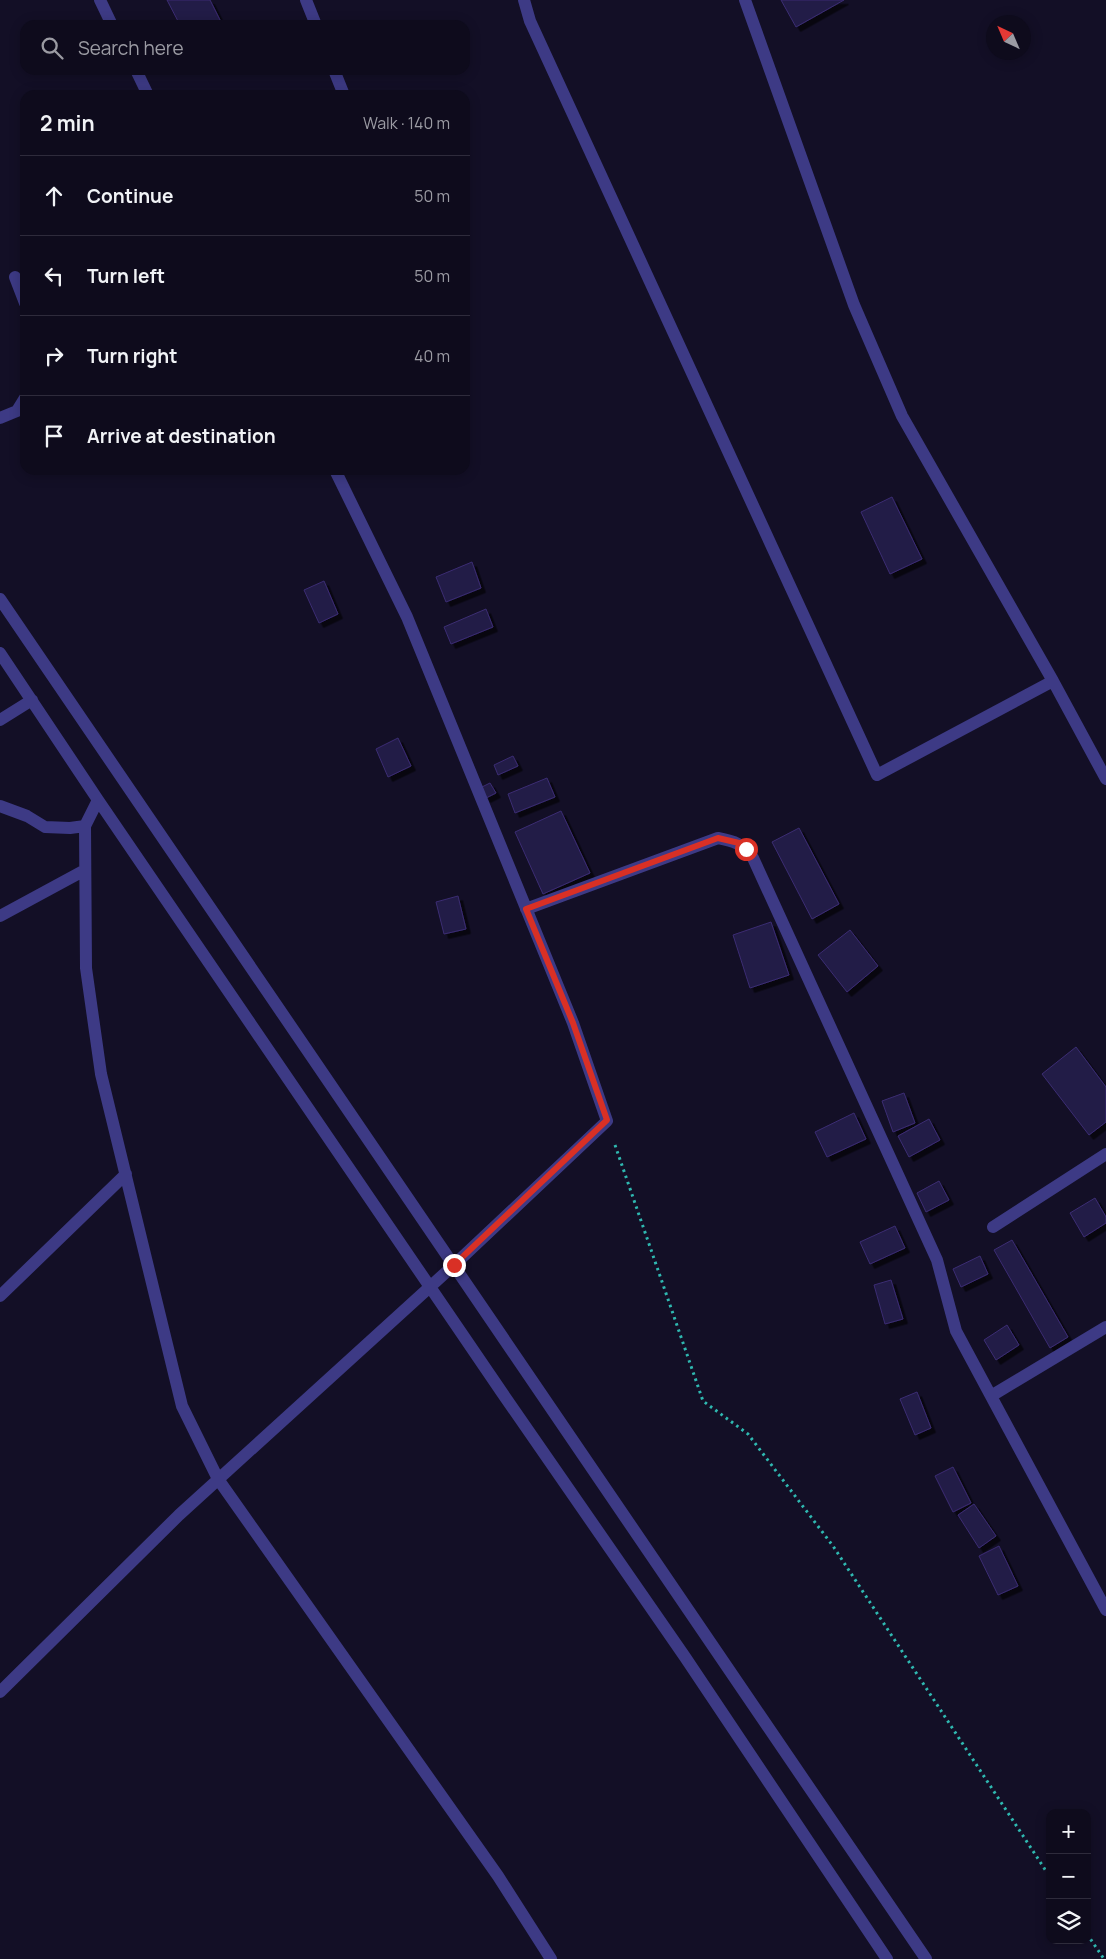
<!DOCTYPE html>
<html lang="en">
<head>
<meta charset="utf-8">
<style>
  body { margin:0; font-family:Manrope,sans-serif; background:#171425; color:#f1f3f6 }
  .controls { position:absolute; right:15px; bottom:15px; display:grid; overflow:hidden; border-radius:10px; box-shadow:0 2px 12px #0003 }
  .controls button { width:45px; height:45px; display:grid; place-items:center; padding:0; border:0; border-bottom:1px solid #2e2b3b; background:#0e0b1c; color:#f1f3f6; font:25px sans-serif }
  .compass { position:absolute; left:986px; top:15px; width:45px; height:45px; border-radius:50%; background:#0e0b1c; box-shadow:0 2px 12px #0003; rotate:316deg }
  .stop { position:absolute; width:15px; height:15px; margin:-11px; border:4px solid #d93025; border-radius:50%; background:#fff }
  .stop.end { background:#d93025; border-color:#fff; box-shadow:0 1px 5px #0008 }
  .list { margin:0; padding:0; list-style:none }
  h2 { display:flex; justify-content:space-between; align-items:center; height:65px; margin:0; padding:0 20px; font-size:21px }
  h2 small { font-size:16px; font-weight:400; color:#9b9ba3 }
  .list li { display:grid; grid-template-columns:32px 1fr auto; gap:15px; align-items:center; box-sizing:border-box; height:80px; padding:0 20px; border-top:1px solid #2e2b3b }
  .list b { display:block; font-size:19px; white-space:nowrap }
  .list em { font-size:16px; font-style:normal; color:#9b9ba3 }
  .icon { flex:none; width:28px; height:28px; fill:none; stroke:currentColor; stroke-width:2; stroke-linecap:round; stroke-linejoin:round }
  .map { position:relative; flex:none; width:1106px; height:1959px; overflow:hidden }
  .search { position:absolute; background:#0e0b1c; box-shadow:0 2px 12px #0003; left:20px; top:20px; width:450px; height:55px; display:flex; align-items:center; gap:12px; box-sizing:border-box; padding:0 18px; border-radius:15px; color:#9b9ba3; font-size:19px }
  .panel { position:absolute; background:#0e0b1c; box-shadow:0 2px 12px #0003; left:20px; top:90px; width:450px; height:385px; border-radius:15px }
  .map>svg:first-child { display:block }
</style>
</head>
<body>
<div class="map">
<svg width="1106" height="1959" viewBox="0 0 1106 1959">
  <defs>
    <filter id="shadow"><feDropShadow dx="4.5" dy="4.5" stdDeviation="0" flood-color="#0009"/></filter>
  </defs>
  <rect width="100%" height="100%" fill="#130f26"/>
  <path fill="#241b47" stroke="#3b2d73" filter="url(#shadow)" d="M167 0H210L221 22 215 25H180Z
    M781 0H844L796 27Z
    M892 497 922 559 890 574 861 512Z
    M472 562 481 588 446 602 436 577Z
    M324 581 338 614 319 623 304 590Z
    M486 609 493 627 451 644 444 627Z
    M398 738 411 766 388 777 376 749Z
    M513 756 518 766 498 775 494 765Z
    M547 778 555 797 515 813 508 794Z
    M490 783 496 793 486 798 480 788Z
    M561 811 590 873 543 894 515 832Z
    M799 828 839 904 812 919 772 842Z
    M458 896 466 929 444 934 436 902Z
    M771 922 789 975 750 988 733 935Z
    M850 930 878 966 847 992 818 955Z
    M1076 1047 1106 1087V1122L1089 1135 1042 1074Z
    M904 1093 915 1123 893 1132 882 1101Z
    M854 1113 866 1139 827 1157 815 1132Z
    M929 1119 940 1140 909 1157 898 1136Z
    M939 1181 949 1200 926 1212 917 1193Z
    M1095 1198 1106 1217V1223L1084 1237 1070 1213Z
    M895 1226 905 1248 870 1264 860 1242Z
    M1012 1240 1068 1337 1050 1348 994 1250Z
    M980 1256 988 1274 961 1287 953 1269Z
    M891 1280 903 1319 885 1324 874 1285Z
    M1007 1325 1019 1345 996 1360 984 1340Z
    M917 1392 931 1428 915 1435 900 1399Z
    M953 1467 971 1503 953 1512 935 1476Z
    M974 1504 996 1536 979 1548 958 1515Z
    M999 1546 1018 1586 998 1595 979 1556Z"/>
  <g fill="none" stroke-linecap="round" stroke-linejoin="round">
    <path stroke="#2fb8b0" stroke-width="3" stroke-dasharray="2.5 4" stroke-linecap="butt" d="M615 1145 703 1401 748 1434 833 1546 1050 1877
      M1087 1934 1104 1959"/>
    <path stroke="#3d3a85" stroke-width="12" d="M100 0 112 25
      M306 0 316 25
      M524 0 530 21 877 775 1053 681
      M745 0 854 305 902 416 1053 681 1106 779
      M136 70 148 95
      M334 70 344 95
      M15 277 25 303
      M0 418 17 411 25 398
      M0 599 926 1959
      M0 653 98 800 503 1394 685 1657 887 1959
      M0 720 32 700
      M98 800 85 826 86 968 101 1074 182 1406 218 1479 498 1876 551 1959
      M0 806 27 816 45 827 70 828 85 826
      M526 909 718 838C734 841 743 844 753 858L937 1260 956 1331 1106 1610
      M0 916 85 870
      M993 1227 1106 1154
      M0 1296 126 1174
      M991 1396 1106 1327
      M0 1692 179 1515 454 1265 607 1121 573 1023 407 617 335 470"/>
  </g>
  <g fill="none" stroke-linecap="round" stroke-linejoin="round">
    <path stroke="#d93025" stroke-width="6" d="M454 1265 607 1120 573 1023 526 909 718 838 739 843 746 849"/>
  </g>
</svg>
<div class="controls">
<button>+</button>
<button>−</button>
<button><svg class="icon" aria-label="layers" viewBox="0 0 24 24"><path d="M12 4l9 5-9 5-9-5zM3 14l9 5 9-5"/></svg></button>
</div>
<svg class="compass" viewBox="-18 -18 36 36"><path d="M0-13l5 13h-10z" fill="#e53935"/><path d="M0 13l5-13h-10z" fill="#9b9ba3"/></svg>
<div class="stop" style="left:746px;top:849px"></div>
<div class="stop end" style="left:454px;top:1265px"></div>
<div class="search"><svg class="icon" aria-label="search" viewBox="0 0 24 24"><circle cx="10" cy="10" r="6"/><path d="M15 15l6 6"/></svg>Search here</div>
<section class="panel">
<h2>2 min<small>Walk · 140 m</small></h2>
<ul class="list">
<li><svg class="icon" aria-label="ahead" viewBox="0 0 24 24"><path d="M12 20V5M6 11l6-6 6 6"/></svg><div><b>Continue</b></div><em>50 m</em></li>
<li><svg class="icon" aria-label="left" viewBox="0 0 24 24"><path d="M17 20v-9H6M10 6l-5 5 5 5"/></svg><div><b>Turn left</b></div><em>50 m</em></li>
<li><svg class="icon" aria-label="right" viewBox="0 0 24 24"><path d="M7 20v-9h11M14 6l5 5-5 5"/></svg><div><b>Turn right</b></div><em>40 m</em></li>
<li><svg class="icon" aria-label="arrive" viewBox="0 0 24 24"><path d="M6 21V4h12l-3 4 3 4H6"/></svg><div><b>Arrive at destination</b></div></li>
</ul>
</section>
</div>
</body>
</html>
